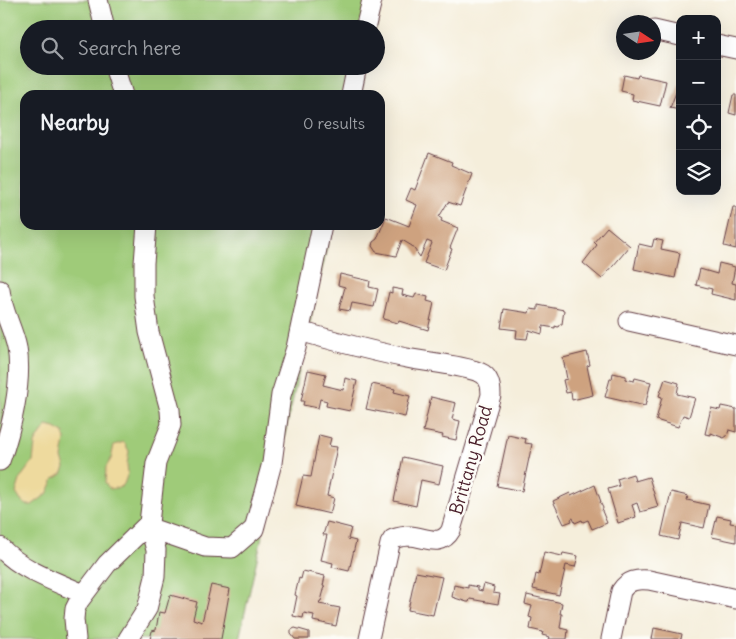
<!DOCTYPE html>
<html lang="en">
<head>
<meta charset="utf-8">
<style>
  body { margin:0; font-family:Delius,sans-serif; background:#20242c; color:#f1f3f6 }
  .controls { position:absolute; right:15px; top:15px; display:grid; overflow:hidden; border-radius:10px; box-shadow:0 5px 20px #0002 }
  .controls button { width:45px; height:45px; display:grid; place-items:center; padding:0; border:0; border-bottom:1px solid #363941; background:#171b24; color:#f1f3f6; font:25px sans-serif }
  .compass { position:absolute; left:616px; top:15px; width:45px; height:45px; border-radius:50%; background:#171b24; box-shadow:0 5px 20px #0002; rotate:102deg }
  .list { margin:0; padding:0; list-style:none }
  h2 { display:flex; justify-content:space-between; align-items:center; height:65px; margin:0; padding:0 20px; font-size:21px }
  h2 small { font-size:16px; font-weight:400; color:#9ea1a6 }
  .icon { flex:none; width:28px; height:28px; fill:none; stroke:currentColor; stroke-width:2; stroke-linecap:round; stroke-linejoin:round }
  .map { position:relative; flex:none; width:736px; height:639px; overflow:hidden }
  .search { position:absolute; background:#171b24; box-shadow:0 5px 20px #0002; left:20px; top:20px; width:365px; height:55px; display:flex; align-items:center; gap:12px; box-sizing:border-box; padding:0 18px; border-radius:28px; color:#9ea1a6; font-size:19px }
  .panel { position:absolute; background:#171b24; box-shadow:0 5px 20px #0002; left:20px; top:90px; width:365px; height:140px; border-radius:15px }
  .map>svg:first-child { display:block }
</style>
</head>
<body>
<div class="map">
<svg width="736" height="639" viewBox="0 0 736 639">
  <rect width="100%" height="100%" fill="#fdfcf7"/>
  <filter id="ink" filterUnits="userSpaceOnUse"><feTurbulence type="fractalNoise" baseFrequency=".02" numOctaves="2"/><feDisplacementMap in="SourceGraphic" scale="10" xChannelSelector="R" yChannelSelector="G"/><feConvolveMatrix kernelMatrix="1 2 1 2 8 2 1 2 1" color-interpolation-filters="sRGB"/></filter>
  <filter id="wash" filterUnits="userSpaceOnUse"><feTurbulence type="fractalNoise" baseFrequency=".0096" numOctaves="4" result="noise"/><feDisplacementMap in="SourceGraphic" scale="20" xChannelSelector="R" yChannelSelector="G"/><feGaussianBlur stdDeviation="1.12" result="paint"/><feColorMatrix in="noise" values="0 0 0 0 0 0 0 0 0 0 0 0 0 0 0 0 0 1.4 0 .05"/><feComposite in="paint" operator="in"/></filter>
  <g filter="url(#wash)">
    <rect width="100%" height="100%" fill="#f5eedb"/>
    <path fill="#9fcb79" stroke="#747552" d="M0 0H382L376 29H29V66H367L361 95H25V225H332L239 639H0Z"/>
    <path fill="#eeda9e" stroke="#9c7c64" d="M47 426 55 428 64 433 65 440 62 458 65 467 64 470 62 474 54 479 47 494 32 505H27L21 501 16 493 21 477 33 461 35 444 38 438Z
      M124 442 129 451 127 464 128 473 124 484 121 487 110 489 105 483 106 467 111 459 114 445Z"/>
    <g id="blocks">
      <path fill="#cea27f" d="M624 75 637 78 638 75 666 81 660 106 632 100 633 94 621 91Z
        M680 82V110L670 108Z
        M733 95H736V115L729 113Z
        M429 153 452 162 451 165 472 174 460 206 448 202 439 217 442 219 441 221 458 228 450 248 452 249 444 270 424 263 432 243 427 241 420 257 412 246 402 240 396 256 376 252 372 246 373 242 377 239 386 217 409 226 417 205 406 200 411 188 415 190Z
        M733 207H736V249L724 246Z
        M607 227 630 246 602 279 583 263 597 245 594 242Z
        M654 239 663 241 661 249 680 253 675 278 634 269 639 244 652 247Z
        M719 263 735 267 732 283 736 284V300L711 294 712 289 696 285 700 269 717 274Z
        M340 274 370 281 369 287 378 289 374 307 352 303 350 311 339 309 345 287 338 285Z
        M392 288 403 290 402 295 414 298 416 294 428 297 427 301 434 303 428 330 399 321 398 323 383 319 389 292 392 293Z
        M538 305 564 310 562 324H560L558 327 555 326V328L543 326 542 334 529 330 527 339 516 338 517 330 501 328 504 309 529 313 530 309 538 310Z
        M587 352 590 365 587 366 593 395 572 400 571 392 566 393 563 380 567 379 563 358Z
        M308 370 326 374 323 385 343 390 345 378 357 381 350 411 326 406 327 401 320 399 318 408 303 405 304 401H301Z
        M613 373 626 376V379L634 381 635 378 651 382 645 406 605 397 610 379H612Z
        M665 379 679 383 677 394 695 398 689 417 683 415 678 427 656 420 662 397 659 396Z
        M372 384 395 389 394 392 410 396 405 417 366 409Z
        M431 397 456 403 452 419 460 421 456 440 442 437 443 435 423 431Z
        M721 406 736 409V432L729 430 727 436 724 438 711 433V435L705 434 711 408 720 410Z
        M319 435 331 438 329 446 337 447 327 496 334 498 330 514 296 506 303 476 311 477Z
        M508 435 526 439 525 443 532 444 522 491 497 486Z
        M403 457 443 466 439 484 421 480 416 506 394 501Z
        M633 474 635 481 649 477 658 507 640 512 637 503 632 505 636 517 618 523 608 489 619 486 617 479Z
        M595 485 601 502H600L603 508 602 511 607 523 592 529 588 520 583 522 582 520 575 523 573 518 571 519 572 521 564 524 553 501 570 493 571 496Z
        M671 492 688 496 687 500 709 505 704 528 682 523 678 540 661 536Z
        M717 516 731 519 730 523 736 524V542L712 537Z
        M327 522 351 528 348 539 356 541 349 571 332 567 333 563 321 560 327 535H323Z
        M544 552 562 556 563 553 578 556 575 567 566 565 559 595 533 589 536 574 539 575Z
        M303 571 325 576 323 586H325L321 601H320L319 604 340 608 336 626 313 621 314 615 304 613 303 618 293 616 297 596 295 595 299 578 301 579Z
        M416 572 442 577 433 615 408 610Z
        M484 584 494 587 493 593 500 594 498 604 470 599 469 602H467L452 597 454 585 468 588V585L478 587V590L482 591Z
        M211 585 230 589 221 639H150L152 631 156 630 159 612 165 613 170 595 197 602 193 619 202 622Z
        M527 595 562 603 560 614H562L560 628 568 630 567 639H549L550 637 542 635 543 632 530 629 532 618 529 617 532 606 525 604Z
        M295 628 309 632V639H295L291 634V630Z
        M654 628 682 634 681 639H652Z"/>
    </g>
  </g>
  <g filter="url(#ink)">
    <use href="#blocks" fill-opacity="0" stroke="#643e45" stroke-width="1"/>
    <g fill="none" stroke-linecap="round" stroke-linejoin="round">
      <g stroke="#643e45" stroke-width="21">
        <path id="minor" d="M98 0 105 29
          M365 29 372 0
          M654 30 680 36
          M717 45 736 49
          M114 66 123 95
          M351 95 357 66
          M0 290C2 311 13 328 17 348 23 381 11 431 0 461
          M629 321 736 345
          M310 334C342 343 374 352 407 358 425 362 469 366 483 374 490 379 491 387 491 395L451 530C441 548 426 537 410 536 404 536 399 537 393 539L390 544 369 639
          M0 547C21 570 56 582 84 594
          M76 639 74 619 75 609 79 601 107 564 149 523 156 463 171 425 170 410 149 332 144 296V263L147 225
          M128 639 147 609 155 577 156 550 149 523 153 529 205 547 232 548 254 529 272 463 281 395 296 348 322 225
          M611 639 621 591C628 580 637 579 649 580L736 599"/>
      </g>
      <use href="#minor" stroke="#fff" stroke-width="19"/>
    </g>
  </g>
  <g text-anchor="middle" stroke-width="5" stroke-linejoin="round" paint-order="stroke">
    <g font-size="18" fill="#4a1f2b" stroke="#fdfcf7">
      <text transform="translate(471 460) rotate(-74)" y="6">Brittany Road</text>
    </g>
  </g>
</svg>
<div class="controls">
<button>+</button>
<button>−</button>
<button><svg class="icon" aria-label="locate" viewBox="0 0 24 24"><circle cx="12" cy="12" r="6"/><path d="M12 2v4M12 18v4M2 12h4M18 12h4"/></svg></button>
<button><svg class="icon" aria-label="layers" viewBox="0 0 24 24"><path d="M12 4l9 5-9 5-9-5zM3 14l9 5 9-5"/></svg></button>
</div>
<svg class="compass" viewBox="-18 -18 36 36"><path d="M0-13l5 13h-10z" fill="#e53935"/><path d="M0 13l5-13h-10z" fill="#9ea1a6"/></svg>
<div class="search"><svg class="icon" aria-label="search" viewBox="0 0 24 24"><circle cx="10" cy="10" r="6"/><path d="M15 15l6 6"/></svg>Search here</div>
<section class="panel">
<h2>Nearby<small>0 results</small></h2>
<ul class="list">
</ul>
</section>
</div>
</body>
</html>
